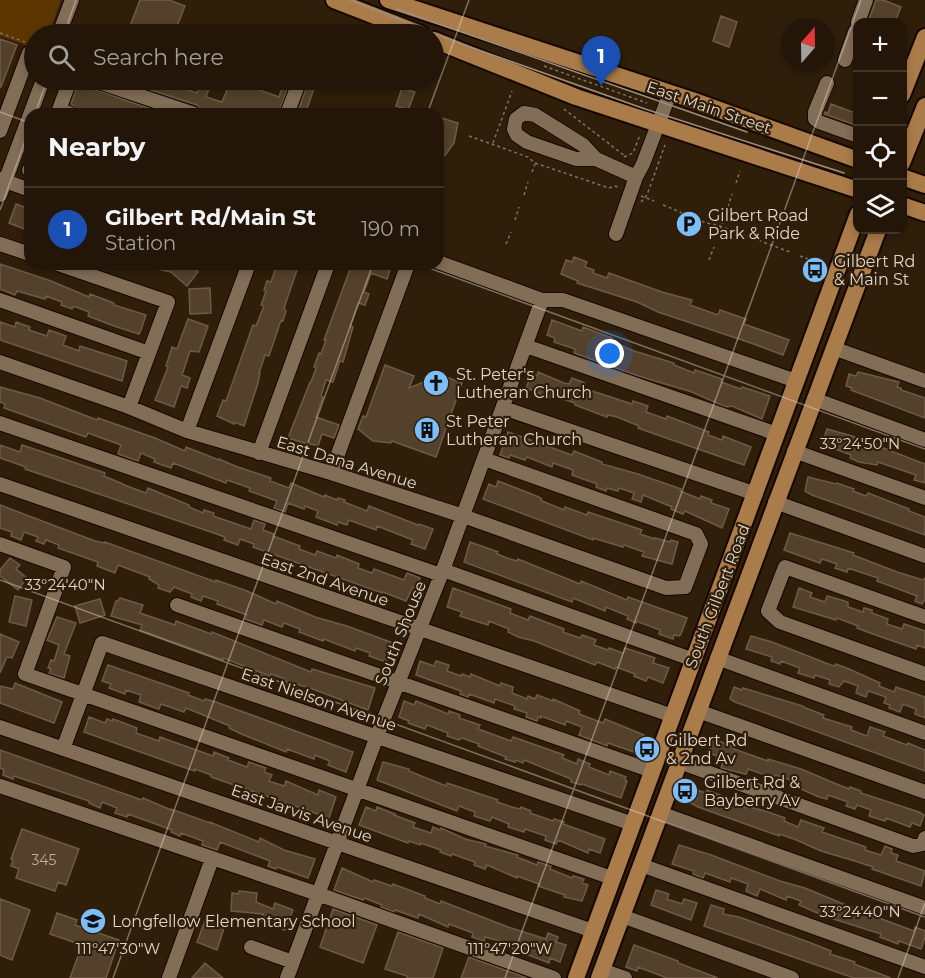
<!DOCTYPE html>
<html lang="en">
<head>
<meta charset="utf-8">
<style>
  body { margin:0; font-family:Montserrat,sans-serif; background:#2b1f12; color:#f1f3f6 }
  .controls { position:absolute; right:18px; top:18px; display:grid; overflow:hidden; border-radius:12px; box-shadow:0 3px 9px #0003 }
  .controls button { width:54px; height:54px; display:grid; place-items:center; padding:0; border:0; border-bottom:2px solid #403529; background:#231608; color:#f1f3f6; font:30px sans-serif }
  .compass { position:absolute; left:781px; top:18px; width:54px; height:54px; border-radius:50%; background:#231608; box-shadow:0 3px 9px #0003; rotate:20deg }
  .you { position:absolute; left:610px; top:354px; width:21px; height:21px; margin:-15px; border:4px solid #fff; border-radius:50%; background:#1a73e8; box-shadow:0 0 0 9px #1a73e833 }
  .badge { display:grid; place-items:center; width:39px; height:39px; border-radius:50%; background:#7dbef9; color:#fff; font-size:20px; font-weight:700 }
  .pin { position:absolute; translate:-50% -50px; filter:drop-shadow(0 2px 3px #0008) }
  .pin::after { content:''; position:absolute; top:32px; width:21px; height:18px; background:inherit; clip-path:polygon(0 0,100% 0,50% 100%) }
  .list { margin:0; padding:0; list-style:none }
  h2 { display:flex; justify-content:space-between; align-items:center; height:78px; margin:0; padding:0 24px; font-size:26px }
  h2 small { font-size:20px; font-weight:400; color:#a39f9c }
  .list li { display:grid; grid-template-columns:39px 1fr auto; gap:18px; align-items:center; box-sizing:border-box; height:84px; padding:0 24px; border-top:2px solid #403529 }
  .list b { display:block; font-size:22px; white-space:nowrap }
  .list p { margin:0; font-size:20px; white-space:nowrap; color:#a39f9c }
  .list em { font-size:20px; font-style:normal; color:#a39f9c }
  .icon { flex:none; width:33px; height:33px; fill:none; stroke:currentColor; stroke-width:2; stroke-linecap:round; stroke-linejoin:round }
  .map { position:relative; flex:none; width:925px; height:978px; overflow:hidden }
  .search { position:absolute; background:#231608; box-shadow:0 3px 9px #0003; left:24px; top:24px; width:420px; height:66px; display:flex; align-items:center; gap:15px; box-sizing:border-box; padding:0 21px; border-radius:33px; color:#a39f9c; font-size:22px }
  .panel { position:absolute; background:#231608; box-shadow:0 3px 9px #0003; left:24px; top:108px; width:420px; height:162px; border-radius:18px }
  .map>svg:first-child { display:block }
</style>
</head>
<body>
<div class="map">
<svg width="925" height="978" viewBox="0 0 925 978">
  <rect width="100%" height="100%" fill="#2f1e0a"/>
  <path fill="#5c3600" d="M0 0H61L49 34H34V48L0 36Z"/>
  <path fill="#54412c" stroke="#6f5a45" stroke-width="1.5" d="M140 0H169L185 6 174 34H127Z
    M876 0H883L901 7 895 22H868Z
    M721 16 737 22 729 47 713 41Z
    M0 39 17 45 1 87H0Z
    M120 80H157L197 93 202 80H212L206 97 222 102 231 80 279 97 285 80H291L278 114H213L202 110 197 105Z
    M309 80H317L305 114H297Z
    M80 84 162 113V114H90L79 110 71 104 77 86Z
    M402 88 415 92 408 110 396 106Z
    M831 104 858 114V126L824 114 825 112 828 113Z
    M438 117 458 123 454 143 446 154 438 162Z
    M16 204 30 209V227L25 225 24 229 9 223Z
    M574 257 587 262 585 267 594 270 593 273 607 278 609 273 662 292 692 300 690 305 718 315 720 310 746 319 744 324 789 340 783 355 751 343 658 312 637 302 577 283 578 281 561 274 566 260 572 262Z
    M0 264 51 281 89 297 90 294 114 303V305L146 315 141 330 139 334 114 326 88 316 89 312 76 307H72V309L61 305 62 302 46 296 45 299 17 291 15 295 0 289Z
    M148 264H187L198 272 187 286 171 272 148 267Z
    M277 264H299L284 308 286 311 283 321 281 320 269 356 265 355 259 373H260L258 383 244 426 234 422V424L217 416 223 400 226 401 253 325 256 326 264 306 261 305 266 291 264 290 267 281 271 282Z
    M352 264H392L387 279 371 273 364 292 369 294 365 305 358 303 350 326 353 327 343 362 340 361 333 382 326 380 321 396 323 397 316 417 339 425 334 438 322 434 318 446 311 444 310 445 288 438 310 382H311L316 368 314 367 319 353 321 354 326 340H324Z
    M210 288 211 313 190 314 189 289Z
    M188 319 208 326 199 352 190 351 182 375 190 378 187 388 181 386 174 407 155 400 168 367 166 366 172 347 177 349Z
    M552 320 582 331 583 327 612 338 611 341 634 351 674 363V365L694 373 695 370 722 379 721 382 741 389 742 387 770 396 762 419 732 406 726 407 692 392 635 375 574 353 575 349 554 342 555 338 547 335Z
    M0 322 15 327 16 322 30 327 29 330 47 336 49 330 66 336 63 345 79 351 80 346 127 361 122 381 0 340Z
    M385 365 414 376 409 388 441 375 462 383 436 457 392 441 391 443 373 441 358 429 363 416 366 417Z
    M538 372 564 383 569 384 572 378 585 383 583 388 632 404 633 401 648 406 646 412 666 419 667 416 709 432 708 435 722 440 723 436 751 447 744 465 649 432 638 428 639 426 617 417 608 415 607 417 575 405V403L554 396 553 399 526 388 532 374 537 376Z
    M858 372 899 382 897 387 901 388V390L925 398V418L851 390 852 388 846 386 849 374 856 376Z
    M0 387 40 398 97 420 98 418 155 438 185 451 186 447 219 460V459L235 466 271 478 270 481 289 488 291 483 324 497 325 495 337 500 338 498 345 500 344 502 367 511 369 506 418 525 419 524 433 529 425 549 411 544 413 540 377 526 376 530 349 520 347 525 338 522 337 525 316 517 318 511 305 506 304 509 288 503 285 512 274 508 277 501 249 491 250 488 227 480 226 483 173 463 171 468 154 462 155 459 141 453 138 461 118 454 121 445 88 433 86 437 4 408 5 404 0 402Z
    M827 429 852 436 925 464V483L914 480 916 475 878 462 877 465 859 462 850 458 851 455 830 447 831 444 823 441Z
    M508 432 572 455 574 451 602 462V464L638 474 681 489 680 491 700 499 701 496 712 500 711 503 729 509 722 528 685 511 683 514 671 509 672 507 643 495 641 502 632 499 634 493 619 488 618 491 607 488 606 491 596 487 597 484 572 475 573 470 553 463 552 467 527 457 525 460 510 455 509 458 500 455Z
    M0 445 20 452 22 445 58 457 105 473 104 476 132 488 146 493 148 488 189 505V507L203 513 204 510 214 513 213 516 251 529 254 520 265 524 263 530 274 534 273 536 300 546 299 549 315 555 317 551 336 558 337 555 359 564 358 568 372 573 374 569 404 580 407 573 420 578 416 588 413 587 406 601 383 592 382 593 253 547 254 544 240 539 238 545 224 540 225 537 205 530 25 469 26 467 0 458Z
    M808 477 836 484 837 483 854 489 853 491 866 496 868 493 909 509V511L925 517V535L812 495 805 491Z
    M498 481 534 495 541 498 542 501 564 510 565 507 587 515 588 512 642 530 640 534 655 539V538L670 542 671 540 678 542 672 564 642 556 644 552 624 545 623 547 593 538V540L483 499 489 484 496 487Z
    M0 505 95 541 105 543V542L216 582V580L247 591 276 604 277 601 315 617 347 626 393 643 386 662 369 656 370 653 356 648 355 651 324 639 323 641 299 632 300 629 284 623 282 627 264 620 262 625 245 619 247 615 217 604 218 601 203 596 201 601 191 597 192 594 174 587 170 592 158 588 159 585 149 579 150 577 118 565 115 573 97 566 98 562 58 548 59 545 46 540 44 544 36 541 38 537 24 532 21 540 11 536 12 532 0 528Z
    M790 533 854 553 853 555 897 572 923 580 925 578V599L922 604 915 601 917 596 877 581 878 578 848 568 847 572 835 568 837 564 822 559 820 563 784 550Z
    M470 542 498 552 497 554 507 558 517 561 518 559 580 584 581 581 627 600 628 597 687 618 681 634 679 636 674 635 673 639 659 634 660 630 636 621V623L627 619 628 616 606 607 605 611 573 598 572 602 464 562Z
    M10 558 20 565 16 569 27 578 18 590 0 576V570Z
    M453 588 511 609 510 613 528 620 530 616 564 629 563 632 580 638 582 635 596 640 594 645 608 650 609 648 623 653 625 648 655 658 653 663 669 668 663 683 648 677 646 681 634 676 635 674 616 667 615 669 597 662 595 665 534 641 518 637 508 632 509 629 489 621 488 625 460 616 462 612 447 607Z
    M799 588 812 593 810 597 825 602 827 596 831 597 848 602V607L863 612 864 608 872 610V613L888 619 887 624 902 629 904 624 925 631V648L917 645 916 649 870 633 857 628 858 626 837 618 836 620 793 607Z
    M15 596 32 600 26 626 9 622Z
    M120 598 143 605 140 613 175 625 176 621 211 634 212 632 311 672 312 669 375 688 368 710 310 688 284 681 285 679 271 674 270 676 223 658V660L140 630 142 625 111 616 116 601H118Z
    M100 599 105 615 80 623 75 606Z
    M57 617 76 623 64 654 70 656 64 678 49 673 51 669 48 668 51 660 54 661 59 645 47 640Z
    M0 634 19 642 12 658 7 657 0 673Z
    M751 636 772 642 831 665 835 666 836 664 849 669 880 683 879 686 894 692 896 687 925 697V718L915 714 916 709 903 704 900 712 889 708 890 705 884 703 886 697 868 691 866 697 856 693 858 686 844 681 839 687 829 684 830 680 815 675 814 678 798 673 800 668 781 661 780 664 771 661 772 657 746 649Z
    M420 661 434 666 436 661 449 665 447 671 461 676 462 674 470 677 471 674 500 686 501 683 513 687 512 693 527 699 528 696 535 699 537 695 553 701V699L580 711 579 714 603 723 605 719 644 735 637 753 608 743 607 746 579 735 582 727 566 721 565 725 541 716V718L538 717 537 721 526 717 527 713 514 709 515 706 495 699 494 703 469 694 468 697 460 694 461 691 416 675Z
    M108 665 189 693 188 695 204 701 205 699 216 702 353 752 346 772 328 765 330 761 315 755 314 759 287 749 286 752 239 733 229 728 230 726 186 708 184 712 161 704 159 709 139 702 141 695 126 690 125 694 109 688 111 684 102 681Z
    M15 683 62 702 54 723 0 703V686L13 689Z
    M734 687 742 690 743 688 803 706V707L824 715 823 718 852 727 851 730 867 736 870 727 885 732 883 736 907 745 908 743 925 750V771L735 702 730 699Z
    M404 701 414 705 416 701 448 714 449 711 460 715 459 718 480 725 478 729 511 741 513 737 564 755 562 758 577 764 578 759 590 764 589 767 609 775 610 771 626 777 625 780 627 781 621 798 582 784 581 785 571 782V779L524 760 523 763 516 760 515 762 505 759 506 757 478 746 479 744 462 738 459 740 447 736 448 733 427 725 425 729 408 723 409 721 399 717Z
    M89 717 105 723 107 719 112 721 113 719 137 728 136 733 159 741 160 737 213 756 214 752 229 758 228 760 247 767 249 762 266 768 264 772 272 775 269 781 284 786 286 781 318 795 319 790 336 797 329 818 211 777V775L195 769V771L174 764 84 732Z
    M713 739 734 747V749L768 761V759L801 769 834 783 849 789 850 787 861 791V793L919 812 924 815 920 826 912 823 910 827 886 818 885 821 869 816 871 810 857 805 855 809 846 806 848 802 828 795 827 799 819 797 794 786 796 783 791 780 775 775 774 778 748 769 746 774 721 768 723 762 716 760 717 756 708 753Z
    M0 750 142 800 143 798 171 810V809L210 823V822L259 842 260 838 284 850 315 859 308 878 277 867 276 869 268 866 270 861 220 842 217 850 202 845 203 841 181 833 180 836 171 832 172 830 128 814 127 817 115 813 117 808 102 802 100 808 89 803V801L14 776 13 779 3 775 4 770 0 768Z
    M383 762 409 769V771L446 786 447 783 498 800 497 802 512 807 520 809 521 807 531 811 530 813 553 821 554 819 564 822 563 824 605 839 600 853 589 849 588 853 558 840 556 844 545 840 546 836 525 829 524 832 508 827 509 824 492 817 490 821 474 816 475 812 459 806 457 811 377 780Z
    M694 789 706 793 707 790 730 799 729 802 747 808V806L768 812 785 818 784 821 798 827 801 820 818 826 824 828 822 832 866 847 865 850 881 855 885 846 892 849 891 853 898 855 896 861 925 871 921 886 872 869 873 867 858 862 821 851 794 839 779 834V836L698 807 689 802Z
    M366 807 376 811 377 807 395 814 394 815 415 823 413 827 431 833 433 827 440 830 441 828 465 839 486 844 485 846 518 855 517 857 537 865 538 862 551 866 550 869 572 878 573 876 584 879 582 883 588 885 582 901 564 897 565 895 538 886 539 884 517 876V878L487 865 485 869 474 865 475 862 452 854 451 856 440 852 441 850 420 843V845L409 841 408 843 359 825Z
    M22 829 79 849 66 885 58 882 55 891 16 878 19 869 11 866 13 860 11 859Z
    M679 845 711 855 780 881 805 888 858 910 859 908 867 911 879 918 914 931 915 927 925 931V937L921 949 899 941 898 944 880 937 881 934 824 916 799 905 801 901 787 896 786 900 760 889 757 896 746 891 748 884 731 878 730 882 705 873 703 878 693 874 694 871 672 864Z
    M342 868 373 882 374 880 392 886 393 884 425 896V898L440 904 441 901 508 927 546 939 548 933 558 937 556 942 566 945 560 962 550 958 549 963 508 947 509 945 496 940 485 937 484 941 472 937 473 933 449 924 448 927 419 914 418 918 395 910 394 912 381 907 382 905 364 898 363 900 334 890Z
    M656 890 669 894 667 899 682 904 684 899 697 903 691 920 651 905Z
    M239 891 257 893 256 902 273 909 275 903 293 910 285 930 261 921 263 914 231 911 232 893 238 894Z
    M0 899 30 910 12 960 0 955Z
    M711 905 724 909 723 914 739 917 811 943 831 951 830 954 855 962 854 964 891 978H854L704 926Z
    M333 909 377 925 363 963 320 947Z
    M57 913 77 920 75 925 119 940 106 978H70L82 945 50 934Z
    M206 918 225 925 217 950 197 942Z
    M398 932 443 948 433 978H407V976L385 969Z
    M634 945 678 961V963L718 978H667L638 967 637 971 626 967Z
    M469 957 527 978H461Z
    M205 963 223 978H192Z"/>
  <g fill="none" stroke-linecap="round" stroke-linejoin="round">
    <g stroke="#170700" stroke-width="16">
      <path id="minor" d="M858 22 866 0
        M59 34 72 0
        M845 60 855 32
        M70 80 59 110 71 114
        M93 80 194 114
        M827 83 815 112V119L819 122 858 136
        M287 114 300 80
        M0 131 29 53
        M596 159 583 145 535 115 524 113 516 119 514 129 517 135 527 142 576 159H596L636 177
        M29 170H30
        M0 179 30 190
        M0 195 43 80
        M616 234 636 177 643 164 670 93
        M0 244 30 254
        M438 262 542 300H563L796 381
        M58 264 168 302 129 407
        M0 300 149 353
        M526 346 777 434
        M833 348 925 381
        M0 362 129 407 187 431 331 473 463 516 666 588 685 587 701 544 696 534 484 459
        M814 399 925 440
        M503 408 756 494
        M0 423 441 575
        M187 431 247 269 243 264
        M794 451 925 498
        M259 453 328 264
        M331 473 408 264
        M0 484 673 716
        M775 502 925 556
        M0 544 64 567 25 674 612 878
        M443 570 694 660
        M177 605 652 771
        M925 617 785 567 768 611 780 622 925 674
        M717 658 925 733
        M698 711 925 792
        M0 727 593 931
        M63 749 102 643 633 824
        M679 762 913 846 923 844 925 838
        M0 786 318 894 554 978
        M660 813 925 908
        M641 865 925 967
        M622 916 792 978
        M251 947 293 962
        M602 970 625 978
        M169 978 212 859
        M287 978 377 736 443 570 542 300"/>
    </g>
    <g stroke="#170700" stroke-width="20">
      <path id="major" d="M334 0 421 34
        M388 0 692 100 858 160
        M434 40 576 97 858 190
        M902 95 925 37
        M902 163 925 106
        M902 177 925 185
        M902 205 925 213
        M576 978 858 214
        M599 978 878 230"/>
    </g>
    <path stroke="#817262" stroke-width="1.5" stroke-dasharray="3 3" stroke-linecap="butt" d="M0 33 25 42
      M544 66 647 103
      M564 109 625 156
      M469 136 528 157 535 163 609 188 615 186 620 188
      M493 143 512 91
      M624 157 633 153 640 135
      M532 172 535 164
      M736 183 740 171
      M524 195 528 182
      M641 196 654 201
      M641 202 647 195 665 145
      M663 205C682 212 697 222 717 225L790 252
      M728 207 732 194
      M515 220 519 207
      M718 235 724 219
      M506 244 511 232
      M800 256 822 264
      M709 260 714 247"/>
    <use href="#minor" stroke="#826d57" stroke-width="14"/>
    <use href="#major" stroke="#aa7c49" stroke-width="16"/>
    <path stroke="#9d8f80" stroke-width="1.5" d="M350 0 459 43 645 109 844 173
      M396 9 747 132"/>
  </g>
  <path fill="none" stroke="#e0d4c9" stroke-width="1.5" stroke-opacity="0.45" d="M64 34 76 0M0 112 30 123M35 114 47 80M427 114 469 0M0 210 30 127M418 264 925 449M0 580 925 917M113 978 373 264M505 978 861 0M898 978 925 903"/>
  <defs>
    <g id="parking-disc" transform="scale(1.35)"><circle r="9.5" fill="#7dbef9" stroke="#2f1e0a"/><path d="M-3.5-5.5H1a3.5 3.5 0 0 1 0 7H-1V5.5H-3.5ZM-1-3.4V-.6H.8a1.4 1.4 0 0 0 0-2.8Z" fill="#111"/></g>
    <g id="bus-disc" transform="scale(1.35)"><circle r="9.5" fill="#7dbef9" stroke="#2f1e0a"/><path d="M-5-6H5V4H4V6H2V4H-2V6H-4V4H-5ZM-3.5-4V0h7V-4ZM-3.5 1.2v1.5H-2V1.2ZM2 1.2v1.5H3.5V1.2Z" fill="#111"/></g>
    <g id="church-disc" transform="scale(1.35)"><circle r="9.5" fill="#7dbef9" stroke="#2f1e0a"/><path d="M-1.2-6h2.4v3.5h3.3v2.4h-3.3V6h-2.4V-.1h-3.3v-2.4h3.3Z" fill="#111"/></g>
    <g id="building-disc" transform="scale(1.35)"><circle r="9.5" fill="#7dbef9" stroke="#2f1e0a"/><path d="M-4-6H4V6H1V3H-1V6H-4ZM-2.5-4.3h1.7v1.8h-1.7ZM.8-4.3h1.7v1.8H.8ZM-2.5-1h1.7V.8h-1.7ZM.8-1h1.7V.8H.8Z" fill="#111"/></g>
    <g id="school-disc" transform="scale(1.35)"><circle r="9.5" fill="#7dbef9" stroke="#2f1e0a"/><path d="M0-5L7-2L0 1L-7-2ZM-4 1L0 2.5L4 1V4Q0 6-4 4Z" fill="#111"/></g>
  </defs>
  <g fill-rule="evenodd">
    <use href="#parking-disc" x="689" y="224"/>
    <use href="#bus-disc" x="815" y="270"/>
    <use href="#church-disc" x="436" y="383"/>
    <use href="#building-disc" x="427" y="430"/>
    <use href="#bus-disc" x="647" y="749"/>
    <use href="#bus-disc" x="685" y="791"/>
    <use href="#school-disc" x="93" y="921"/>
  </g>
  <g text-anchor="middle" stroke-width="4.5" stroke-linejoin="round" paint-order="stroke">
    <g font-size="14" fill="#bdafa2">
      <text x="44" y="865">345</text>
    </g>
    <g font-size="16" fill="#e0d4c9" stroke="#2f1e0a">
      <text transform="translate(709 107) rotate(19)" y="6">East Main Street</text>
      <text transform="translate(347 462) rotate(17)" y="6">East Dana Avenue</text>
      <text transform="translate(325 579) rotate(19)" y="6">East 2nd Avenue</text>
      <text transform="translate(717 596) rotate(-69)" y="6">South Gilbert Road</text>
      <text transform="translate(400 633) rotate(-68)" y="6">South Shouse</text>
      <text transform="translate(319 699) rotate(19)" y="6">East Nielson Avenue</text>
      <text transform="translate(302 813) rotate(19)" y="6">East Jarvis Avenue</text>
    </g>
    <g font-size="16" fill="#e0d4c9" stroke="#2f1e0a" text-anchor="start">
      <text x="708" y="221">Gilbert Road<tspan x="708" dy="18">Park &amp; Ride</tspan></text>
      <text x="834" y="267">Gilbert Rd<tspan x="834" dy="18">&amp; Main St</tspan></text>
      <text x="456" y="380">St. Peter's<tspan x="456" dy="18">Lutheran Church</tspan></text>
      <text x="446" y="427">St Peter<tspan x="446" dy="18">Lutheran Church</tspan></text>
      <text x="666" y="746">Gilbert Rd<tspan x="666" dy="18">&amp; 2nd Av</tspan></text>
      <text x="704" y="788">Gilbert Rd &amp;<tspan x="704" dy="18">Bayberry Av</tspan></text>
      <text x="112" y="927">Longfellow Elementary School</text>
    </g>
  </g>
  <g font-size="15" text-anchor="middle" fill="#e0d4c9" stroke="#2f1e0a" stroke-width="4.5" stroke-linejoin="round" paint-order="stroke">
    <text x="860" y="449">33°24'50"N</text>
    <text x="65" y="590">33°24'40"N</text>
    <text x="860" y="917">33°24'40"N</text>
    <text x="118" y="954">111°47'30"W</text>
    <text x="510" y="954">111°47'20"W</text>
  </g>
</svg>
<div class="controls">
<button>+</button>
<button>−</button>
<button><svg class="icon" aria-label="locate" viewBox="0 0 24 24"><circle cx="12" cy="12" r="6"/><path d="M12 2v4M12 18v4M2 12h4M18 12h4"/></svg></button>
<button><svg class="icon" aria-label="layers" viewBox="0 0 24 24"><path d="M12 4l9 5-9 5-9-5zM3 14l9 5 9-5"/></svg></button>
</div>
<svg class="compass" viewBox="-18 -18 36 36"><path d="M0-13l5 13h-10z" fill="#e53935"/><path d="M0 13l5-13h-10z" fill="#a39f9c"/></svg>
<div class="you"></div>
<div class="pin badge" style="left:601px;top:86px;background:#1a4fb4">1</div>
<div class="search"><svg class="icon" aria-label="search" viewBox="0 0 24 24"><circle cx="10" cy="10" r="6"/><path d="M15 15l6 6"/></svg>Search here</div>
<section class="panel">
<h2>Nearby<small></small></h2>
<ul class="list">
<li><span class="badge" style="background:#1a4fb4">1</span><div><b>Gilbert Rd/Main St</b><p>Station</p></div><em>190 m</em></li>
</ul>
</section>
</div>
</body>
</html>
